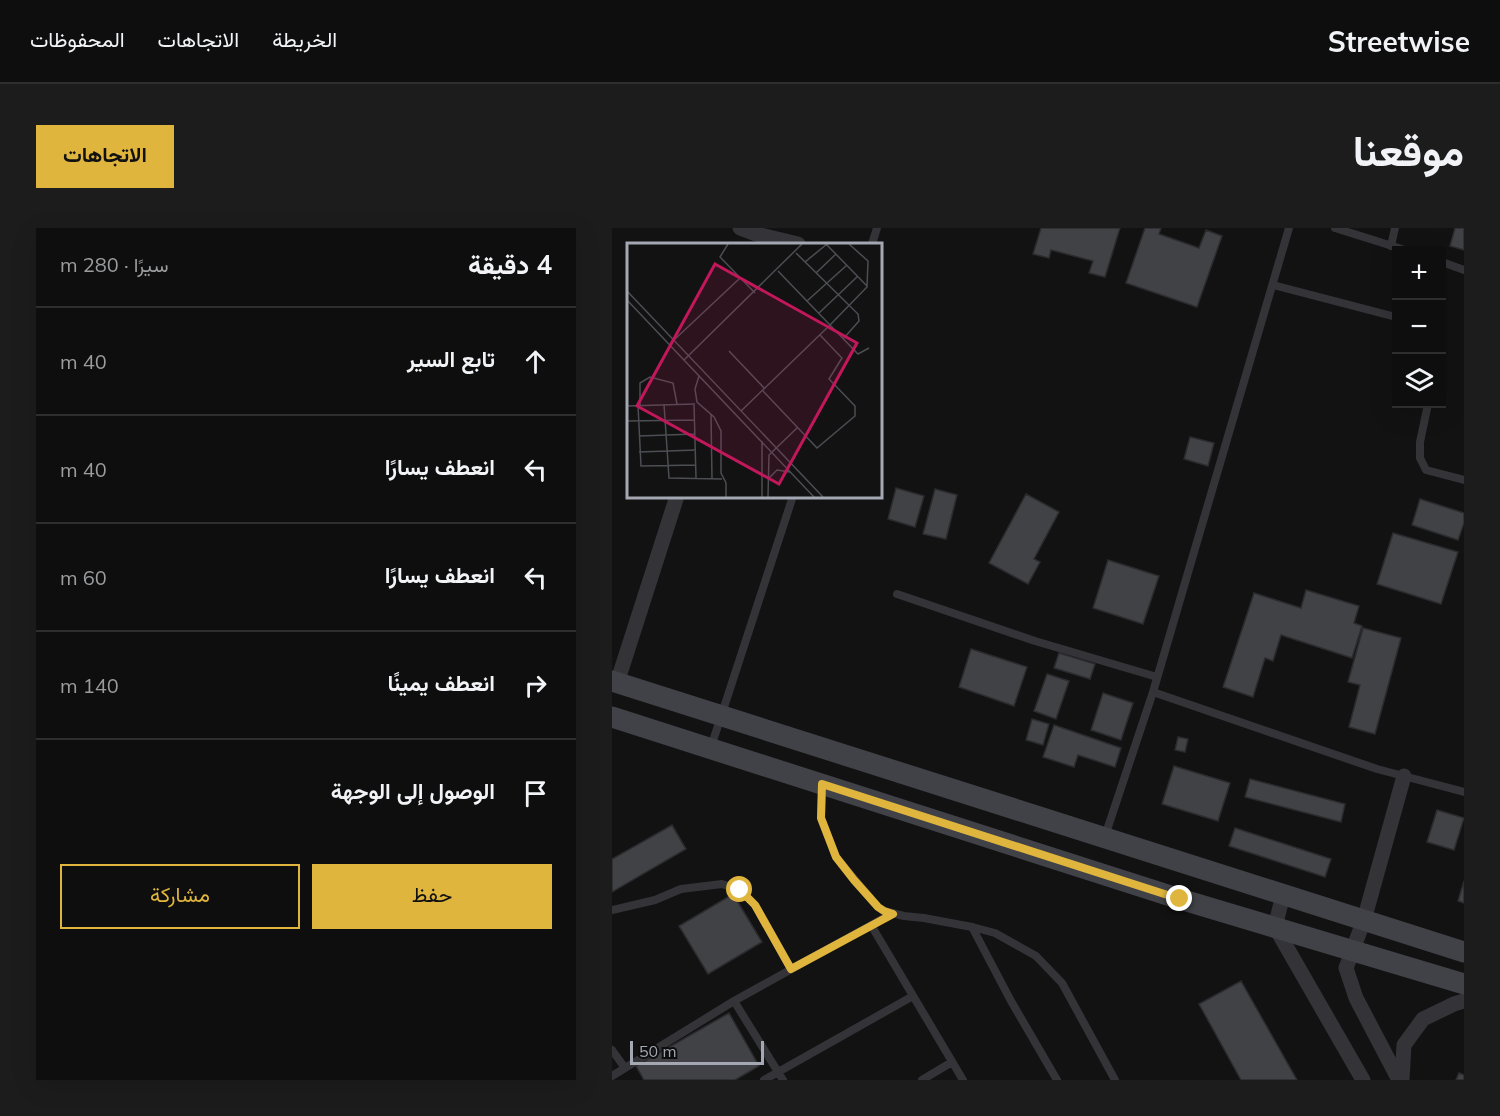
<!DOCTYPE html>
<html lang="ar">
<head>
<meta charset="utf-8">
<style>
  body { margin:0; font-family:Mulish,Vazirmatn,sans-serif; background:#1c1c1c; color:#f1f3f6; direction:rtl }
  .controls { position:absolute; right:18px; top:18px; display:grid; overflow:hidden; border-radius:0px; box-shadow:0 6px 24px #0002 }
  .controls button { width:54px; height:54px; display:grid; place-items:center; padding:0; border:0; border-bottom:2px solid #2e2e2e; background:#0e0e0e; color:#f1f3f6; font:30px sans-serif }
  .scale { position:absolute; left:18px; bottom:15px; width:134px; box-sizing:border-box; padding-left:6px; border:3px solid #a4a8b2; border-top:0; font-size:16px; line-height:21px; white-space:nowrap; color:#a4a8b2; -webkit-text-stroke:4px #0d0d0e; paint-order:stroke }
  .stop { position:absolute; width:18px; height:18px; margin:-14px; border:4px solid #e0b53d; border-radius:50%; background:#fff }
  .stop.end { background:#e0b53d; border-color:#fff; box-shadow:0 2px 6px #0008 }
  .list { margin:0; padding:0; list-style:none }
  h2 { display:flex; justify-content:space-between; align-items:center; height:78px; margin:0; padding:0 24px; font-size:26px }
  h2 small { font-size:20px; font-weight:400; color:#9b9c9e }
  .list li { display:grid; grid-template-columns:39px 1fr auto; gap:18px; align-items:center; box-sizing:border-box; height:108px; padding:0 24px; border-top:2px solid #2e2e2e }
  .list b { display:block; font-size:22px; white-space:nowrap }
  .list em { font-size:20px; font-style:normal; color:#9b9c9e }
  .actions { display:flex; gap:12px; padding:18px 24px }
  .actions a { flex:1; padding:14px 0; border:2px solid #e0b53d; border-radius:0px; text-align:center; font-size:21px; color:#e0b53d }
  .actions .main { background:#e0b53d; color:#111 }
  .icon { flex:none; width:33px; height:33px; fill:none; stroke:currentColor; stroke-width:2; stroke-linecap:round; stroke-linejoin:round }
  .map { position:relative; flex:none; width:852px; height:852px; overflow:hidden; direction:ltr; border-radius:0px }
  header { display:flex; align-items:center; gap:36px; box-sizing:border-box; height:84px; padding:0 30px; background:#0e0e0e; border-bottom:2px solid #2e2e2e }
  header strong { font-size:28px }
  nav { display:flex; gap:33px; margin-inline-start:auto; font-size:21px }
  .intro { display:flex; align-items:center; justify-content:space-between; box-sizing:border-box; height:144px; padding:0 36px }
  h1 { margin:0; font-size:42px }
  .button { padding:15px 27px; border-radius:0px; background:#e0b53d; color:#111; font-size:21px; font-weight:700 }
  main { display:flex; gap:36px; padding:0 36px }
  aside { flex:1; background:#0e0e0e; border-radius:0px; box-shadow:0 6px 24px #0002 }
  .map>svg:first-child { display:block }
</style>
</head>
<body>
<header>
<strong>Streetwise</strong>
<nav><a>الخريطة</a><a>الاتجاهات</a><a>المحفوظات</a></nav>
</header>
<div class="intro"><h1>موقعنا</h1><a class="button">الاتجاهات</a></div>
<main>
<div class="map">
<svg width="852" height="852" viewBox="0 0 852 852">
  <rect width="100%" height="100%" fill="#121213"/>
  <path fill="#414246" stroke="#2c2c2f" stroke-width="1.5" d="M429 0H508L493 49 477 45 481 33 439 22 437 30 421 26Z
    M533 0H549L547 6 587 20 594 2 610 8 585 79 514 55Z
    M843 0H852V22L838 18Z
    M578 209 602 215 596 238 572 231Z
    M284 260 312 268 303 299 276 291Z
    M323 261 345 267 334 311 311 306Z
    M414 266 447 284 422 331 428 334 416 356 377 335Z
    M808 271 852 285V295L846 312 800 297Z
    M781 305 846 324 829 376 765 356Z
    M496 332 547 348 531 396 481 380Z
    M694 362 747 378 742 395 750 398 740 430 669 407 661 433 653 430 641 469 611 459 642 365 689 380Z
    M751 400 789 410 763 506 737 499 748 457 736 454Z
    M359 421 415 439 402 478 347 459Z
    M447 425 483 436 478 451 442 440Z
    M435 446 457 453 444 491 422 483Z
    M491 465 521 475 509 512 479 502Z
    M420 491 437 496 431 517 414 512Z
    M442 497 509 520 503 539 466 527 462 539 431 529Z
    M566 509 576 511 573 524 563 522Z
    M562 538 618 555 606 593 550 576Z
    M638 551 733 576 729 594 633 569Z
    M825 582 852 590 842 622 815 614Z
    M60 597 74 621 0 664V631Z
    M623 600 719 631 713 649 617 618Z
    M852 653V675L846 673Z
    M121 666 150 714 96 746 67 698Z
    M629 753 685 852H629L587 776Z
    M117 785 147 838 123 852H32L24 838Z
    M847 845 852 847V852H844Z"/>
  <g fill="none" stroke-linecap="round" stroke-linejoin="round">
    <path stroke="#333338" stroke-width="8" d="M723 0 793 22
      M260 16 265 0
      M779 18 783 0
      M830 34 852 42
      M661 57 784 89
      M816 176 808 214V230L814 242 852 252
      M285 366 423 413 545 449
      M541 464 765 541 852 564
      M99 519 181 268
      M210 558 209 590 224 629 266 679 272 683 292 688 312 690 360 699 383 705 424 728 450 755 503 852
      M493 608 541 464 677 0
      M0 682 43 672 69 661 110 656 128 662 143 677 179 741
      M259 697 351 852
      M360 699 399 773 445 852
      M122 773 171 852
      M0 822 13 840
      M0 848 122 773 281 685
      M152 852 301 768
      M310 852 340 834"/>
    <path stroke="#333338" stroke-width="15" d="M128 0 144 6 186 16
      M5 455 65 268
      M671 667 663 699 751 852
      M787 852 744 770 734 740 752 692 792 548
      M790 852 792 817 811 791 842 776 852 773"/>
    <path stroke="#414247" stroke-width="21" d="M0 453 852 724
      M0 489 568 671 852 756"/>
  </g>
  <g fill="none" stroke-linecap="round" stroke-linejoin="round">
    <path stroke="#e0b53d" stroke-width="8" d="M128 662 143 677 179 741 281 686 272 683 266 679 242 652 224 629 209 590 210 556 568 671"/>
  </g>
  <g transform="translate(15 15)">
    <rect width="255" height="255" fill="#121213"/>
    <path fill="none" stroke="#4c4e53" stroke-width="1.5" d="M101 1 93 14 128 50M199 1 240 43M222 1 241 18 240 44 203 82 231 111 242 105M169 10 231 71 232 78 216 96M178 19 200 1M189 30 209 11M0 48 196 254M0 57 187 254M180 58 220 22M192 70 231 33M47 97 112 36M102 108 138 146M57 117 175 1M72 133 68 146 70 159 87 174 94 188V230L99 240V254M136 148 190 205 228 173V163L202 136 215 115 193 92M37 161 42 235 95 236M67 161 69 235M11 162 14 223 69 222M13 162V140L23 134 46 140 50 161M0 163 68 161M114 168 203 82 151 28M84 171 85 236M0 178 68 177M12 193 68 191M135 198V254M12 209 69 207M141 236 150 227 163 229M141 254 142 212 170 185"/>
    <path fill="#c2185b" fill-opacity="0.15" stroke="#c2185b" stroke-width="3" d="M88 21 230 100 152 241 10 163Z"/>
    <rect width="255" height="255" fill="none" stroke="#a4a8b2" stroke-width="3"/>
  </g>
</svg>
<div class="controls">
<button>+</button>
<button>−</button>
<button><svg class="icon" aria-label="layers" viewBox="0 0 24 24"><path d="M12 4l9 5-9 5-9-5zM3 14l9 5 9-5"/></svg></button>
</div>
<div class="scale">50 m</div>
<div class="stop" style="left:128px;top:662px"></div>
<div class="stop end" style="left:568px;top:671px"></div>
</div>
<aside>
<h2>4 دقيقة<small>سيرًا · 280 m</small></h2>
<ul class="list">
<li><svg class="icon" aria-label="ahead" viewBox="0 0 24 24"><path d="M12 20V5M6 11l6-6 6 6"/></svg><div><b>تابع السير</b></div><em>40 m</em></li>
<li><svg class="icon" aria-label="left" viewBox="0 0 24 24"><path d="M17 20v-9H6M10 6l-5 5 5 5"/></svg><div><b>انعطف يسارًا</b></div><em>40 m</em></li>
<li><svg class="icon" aria-label="left" viewBox="0 0 24 24"><path d="M17 20v-9H6M10 6l-5 5 5 5"/></svg><div><b>انعطف يسارًا</b></div><em>60 m</em></li>
<li><svg class="icon" aria-label="right" viewBox="0 0 24 24"><path d="M7 20v-9h11M14 6l5 5-5 5"/></svg><div><b>انعطف يمينًا</b></div><em>140 m</em></li>
<li><svg class="icon" aria-label="arrive" viewBox="0 0 24 24"><path d="M6 21V4h12l-3 4 3 4H6"/></svg><div><b>الوصول إلى الوجهة</b></div></li>
</ul>
<div class="actions"><a class="main">حفظ</a><a>مشاركة</a></div>
</aside>
</main>
</body>
</html>
